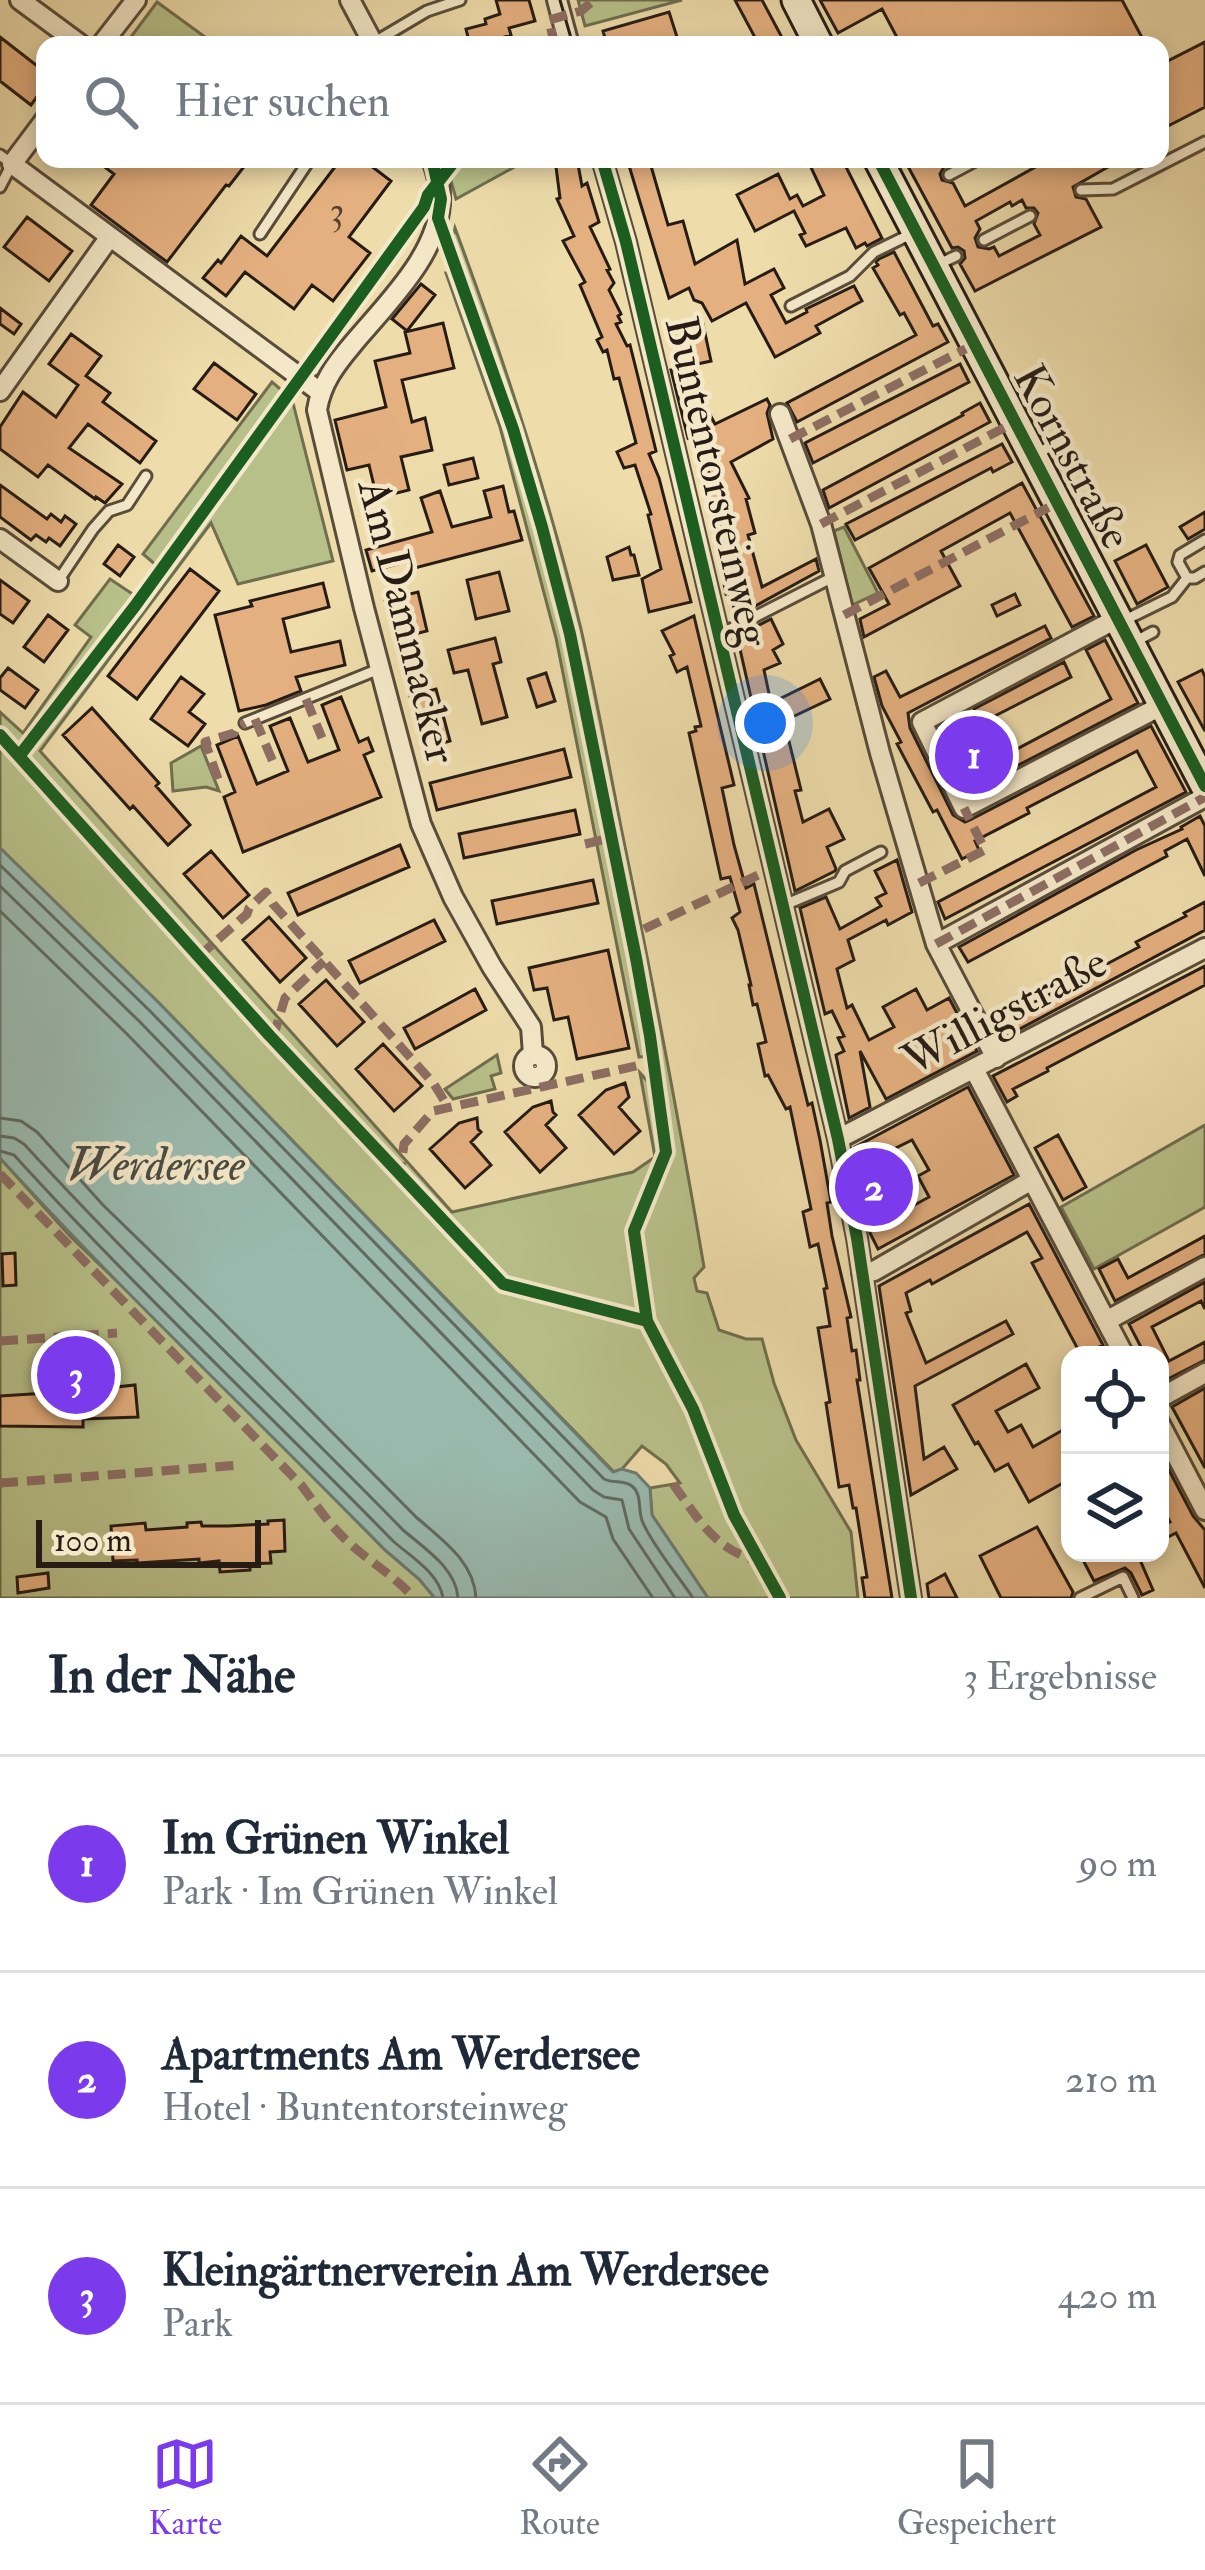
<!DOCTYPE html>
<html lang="de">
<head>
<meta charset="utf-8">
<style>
  body { margin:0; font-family:"IM FELL Double Pica",serif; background:#f2f2f3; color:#1f2937 }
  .controls { position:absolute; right:36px; bottom:36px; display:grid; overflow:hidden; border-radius:24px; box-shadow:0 6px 18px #0003 }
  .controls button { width:108px; height:108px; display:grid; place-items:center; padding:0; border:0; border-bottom:3px solid #e0e1e3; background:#fff; color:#1f2937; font:60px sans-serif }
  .scale { position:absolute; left:36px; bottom:30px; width:225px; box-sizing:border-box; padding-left:12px; border:6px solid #261c15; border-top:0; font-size:33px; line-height:42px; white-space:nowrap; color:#261c15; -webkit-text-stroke:9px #f4e8c8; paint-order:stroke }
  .you { position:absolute; left:765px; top:723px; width:42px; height:42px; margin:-30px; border:9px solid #fff; border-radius:50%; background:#1a73e8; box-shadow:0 0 0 18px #1a73e833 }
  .badge { display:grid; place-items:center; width:78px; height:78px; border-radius:50%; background:#7c3aed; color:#fff; font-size:39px; font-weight:700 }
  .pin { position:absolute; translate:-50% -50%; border:6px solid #fff; box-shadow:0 3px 12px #0006 }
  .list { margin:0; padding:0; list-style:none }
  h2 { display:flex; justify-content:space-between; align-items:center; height:156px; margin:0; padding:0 48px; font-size:51px }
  h2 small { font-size:39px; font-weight:400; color:#747a83 }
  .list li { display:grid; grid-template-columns:78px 1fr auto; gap:36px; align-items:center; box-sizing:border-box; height:216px; padding:0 48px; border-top:3px solid #e0e1e3 }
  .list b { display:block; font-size:45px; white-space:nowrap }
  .list p { margin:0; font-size:39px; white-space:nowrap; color:#747a83 }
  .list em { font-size:39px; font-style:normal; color:#747a83 }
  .icon { flex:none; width:66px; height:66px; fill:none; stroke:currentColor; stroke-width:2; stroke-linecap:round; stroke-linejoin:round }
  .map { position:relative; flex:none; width:1205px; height:1598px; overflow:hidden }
  .search { position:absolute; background:#fff; box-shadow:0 6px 18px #0003; left:36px; right:36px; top:36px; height:132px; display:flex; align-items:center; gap:30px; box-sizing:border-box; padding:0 42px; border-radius:24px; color:#747a83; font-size:45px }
  .sheet { height:804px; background:#fff }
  nav { display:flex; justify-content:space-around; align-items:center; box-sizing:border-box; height:168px; border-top:3px solid #e0e1e3; background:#fff; font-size:33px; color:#747a83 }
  nav a { display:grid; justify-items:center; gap:6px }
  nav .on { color:#7c3aed }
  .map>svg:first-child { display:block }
</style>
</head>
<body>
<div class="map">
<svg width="1205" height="1598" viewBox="0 0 1205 1598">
  <rect width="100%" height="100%" fill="#eedcab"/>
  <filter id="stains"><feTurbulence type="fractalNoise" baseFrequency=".00167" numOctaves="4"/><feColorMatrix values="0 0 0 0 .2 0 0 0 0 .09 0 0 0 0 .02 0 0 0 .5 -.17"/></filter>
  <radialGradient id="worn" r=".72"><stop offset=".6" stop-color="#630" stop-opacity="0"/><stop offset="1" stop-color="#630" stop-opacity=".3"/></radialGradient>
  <path fill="#b8c089" stroke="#6f6e4f" stroke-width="3" d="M578 0H682L585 26Z
    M157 2 216 45H125Z
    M445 159H529L456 199Z
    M455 228C504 360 548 493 581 629 596 695 608 761 621 827 651 973 679 1120 704 1267L694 1278 697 1291 707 1293 719 1330 746 1339H762L774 1383 796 1440 851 1532 858 1598H708L652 1515 650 1488 680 1483 666 1464 642 1446 622 1469 614 1472 159 1003 0 848V712L23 733 91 637 75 625 110 579 134 595 156 565 143 554 272 382 292 399 333 561 238 584 211 523 40 751 452 1212 633 1172 655 1157 640 1073 649 1083 661 1155 671 1153 658 1085 656 1035 574 633 547 527 518 431 452 242Z
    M446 273H452L509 430 565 635 648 1056 639 1057 556 638 500 427Z
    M844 527 878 593 852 605 834 531Z
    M974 722 1002 773 972 788 946 737Z
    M201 746 219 791 206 787 173 791 171 763Z
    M497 1055 501 1073 491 1076 495 1089 453 1099 445 1089Z
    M1205 1125V1207L1094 1269 1061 1207Z
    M0 1158 70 1236 182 1344 385 1550 419 1579 435 1598H0Z"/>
  <path fill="#9abaaf" stroke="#6c7b71" stroke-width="3" d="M0 848 159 1003 613 1472 622 1469 636 1473 650 1488 652 1515 708 1598H435L419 1579 385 1550C257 1419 123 1293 0 1158Z"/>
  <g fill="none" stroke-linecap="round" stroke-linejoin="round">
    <path stroke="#606b62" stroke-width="3" d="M0 865 150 1011 604 1479C614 1484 623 1479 632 1486 643 1495 637 1511 643 1523 655 1549 677 1574 693 1598
      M0 886 140 1022 593 1490 604 1497 622 1500 629 1529 675 1598
      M0 911 127 1034 580 1502 606 1517 613 1539 653 1598
      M0 1118 21 1121 37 1132 103 1205 214 1313 416 1517C441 1539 474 1561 476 1598
      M0 1136 14 1138 24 1144C146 1277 277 1401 403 1530 424 1548 456 1568 458 1598
      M0 1151 14 1155C135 1288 267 1412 393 1541 411 1557 439 1573 443 1598"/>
  </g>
  <path fill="#e5b080" stroke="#261c15" stroke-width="3" fill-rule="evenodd" d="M496 0H529L535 21 509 28 511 35 491 41 492 45H470L466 29 486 24 485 19 500 14Z
    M735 0H762L786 45H759Z
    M820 0H1122L1146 45H901L882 9 838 33Z
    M669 12 677 37 649 45H607L603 31Z
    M0 37 45 72V86L31 105 0 81Z
    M1205 42V107L1160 130V65Z
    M94 159H250L229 186 226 185 167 262 91 205 114 174Z
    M341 159H362L391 181 349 237 370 253 333 301 312 285 294 309 245 272 226 296 203 278 218 260 221 263 241 236 267 256Z
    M555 159H577L582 186 587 183 599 222 590 227 610 269 607 270 614 283 609 290 621 314 618 316 621 322 616 324 627 346 630 345 638 377 656 451 649 454 659 478 691 602 649 612 642 579 661 569 648 515 651 514 635 465 624 468 617 452 636 443 619 378 614 379 607 350 603 352 597 340 602 337 580 285 585 282 563 241 574 236 557 199 560 198Z
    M627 159H649L668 225 683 221 695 264 737 240 745 284 774 269 784 288 771 295 786 323 807 312 806 309 854 286 862 301 816 326 820 333 775 357 746 303 712 321 702 303 694 300 689 288 669 298Z
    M807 159H842L882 238 867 246 865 243 856 248 846 228 806 246 800 235 805 233 794 211 755 231 737 195 778 174 790 199 797 195 803 206 824 195Z
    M904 159H940L944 167 940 174 942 180 953 183 965 206 1050 159H1122L1073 187 1076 197 1086 199 1101 227 975 291 960 264 965 258 964 251 958 247 952 248ZM1022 200 1026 208H1034L1038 213 1034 224 1040 235 999 256 994 247 989 249 978 247 975 238 980 229 976 221 1010 202 1012 206Z
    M27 217 72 251 49 281 4 247Z
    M894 252 933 326 938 324 948 342 797 422 787 403 916 335 904 313 900 315 873 268 878 265 876 262 879 259Z
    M421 284 435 295 407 331 392 319Z
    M0 308 21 324 14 334 0 324Z
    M443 323 454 368 402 380 412 422 425 418 432 450 401 457 409 490 377 498 369 465 347 470 335 420 386 407 375 361 410 353 405 332Z
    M703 324 711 361 693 365 701 398 715 424 767 399 770 405 767 413 773 439 731 462 749 498 746 499 755 533 748 535 762 587 816 559 819 571 737 616 729 593 726 594 717 546 725 543 718 514 700 478 709 473 691 437 688 438 671 370 682 368 673 331Z
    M71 334 101 356 86 376 110 393 103 402 156 441 140 463 88 424 69 448 122 484 105 503 96 497 95 499 48 465 38 477 0 449V427L23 392 56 417 78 385 49 364Z
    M214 363 256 394 237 420 194 389Z
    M960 364 969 382 813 463 805 443Z
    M980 403 990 422 829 508 823 490 963 415 962 413Z
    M1002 444 1012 462 993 472 991 468 855 540 846 524Z
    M473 458 478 478 449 485 444 465Z
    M1022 483 1094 616 1072 627 1010 513 941 551 960 586 864 637 860 619 889 604 869 568Z
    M0 485 47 519 51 514 61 522 65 516 76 524 60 546 49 538 46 542 36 535 31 540 0 517Z
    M503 486 509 512 514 511 522 540 411 569 409 561 372 571 366 550 432 532 421 498 440 491 452 527 491 517 484 491Z
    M1205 512V529L1188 539 1180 527Z
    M118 545 134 557 120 576 104 564Z
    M1146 545 1168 587 1137 604 1115 561Z
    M629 547 631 555H634L639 575 613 580 607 557Z
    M190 569 219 591 137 699 108 676Z
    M499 572 509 611 476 619 467 580Z
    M0 580 29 601 13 623 0 614Z
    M323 583 329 607 283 619 291 652 340 641 345 665 296 677 301 691 266 705 239 711 215 615 252 606 250 601Z
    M418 592 427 631 395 639 385 600Z
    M1015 594 1020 605 997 616 992 605Z
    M48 615 68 630 44 662 24 647Z
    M694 616 734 785 722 788 734 845 746 888 754 884 808 1105 812 1103 820 1140 831 1202 827 1203 832 1236 851 1317 847 1318 852 1351 856 1350 860 1380H857L892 1598H865L862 1578 867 1577 856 1508H853L849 1485 839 1487 826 1403 830 1402 818 1328 830 1326 824 1289 827 1288 818 1244 810 1247 803 1212 811 1209 790 1107 786 1109 768 1075 765 1076 758 1044 766 1042 757 1004 753 1005 749 985H751L738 930 732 918 740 912 730 877 721 879 689 733 696 731 695 727 701 726 687 667 677 672 670 656 674 654 662 631Z
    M771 619 783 644 773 650 780 663 764 670 771 703 820 679 830 699 784 721 801 790 795 791 803 822 829 809 844 839 827 847 836 869 835 871 795 891 737 636Z
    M1045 626 1051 638 908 713 910 728 953 815 965 822 970 820 1151 726 1186 792 945 919 938 902 1156 787 1137 751 1027 808 1029 813 975 841 979 850 962 859 937 810 933 812 897 744 901 742 882 706 874 677 886 671 900 697Z
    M495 638 501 662 493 664 507 717 482 724 468 670 454 673 448 650Z
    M1105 640 1138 703 1009 770 1002 757 1111 699 1086 650Z
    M1064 662 1071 677 981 723 974 709Z
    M8 668 38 690 25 708 0 690V678Z
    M1202 670 1205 677V731L1178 682Z
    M546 673 555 701 537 707 528 679Z
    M181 677 204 694 189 712 205 724 188 746 151 719Z
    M436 689 450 741 425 748 410 696Z
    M341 697 359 742 368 738 373 751 364 755 381 797 243 852 224 797 235 792 217 745 238 736 257 784 288 771 270 726 290 718 308 762 339 750 322 705Z
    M92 708 159 783 156 786 190 825 168 845 133 806 130 809 63 735Z
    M564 749 571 777 437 810 430 783Z
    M575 810 580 834 464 858 459 834Z
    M1200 816 1205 826V876L1187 839 1165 851 1167 856 968 962 959 947 1136 850 1182 829 1181 827Z
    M400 845 409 867 298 915 288 893Z
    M211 851 249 895 223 918 184 874Z
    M897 860 912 912 888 925 886 920 848 940 854 960 837 969 847 1008 852 1005 869 1040 894 1027 883 1007 916 989 927 1010 949 998 977 1051 886 1099 860 1051 870 1107 849 1118 836 1055 844 1051 838 1038 844 1036 832 1011 825 1014 800 908 826 897 840 929 881 906 876 898 886 893 875 871Z
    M593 880 598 903 497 924 492 901Z
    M1205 902V930L1001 1039 993 1024 1139 947 1136 942 1186 916 1184 913Z
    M269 917 306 958 280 982 243 940Z
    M434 920 445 941 360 983 349 961Z
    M608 950 629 1048 577 1059 568 1017 554 1020 547 988 534 990 529 968Z
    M1205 966V985L1047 1068 1048 1071 1013 1089 1017 1096 1007 1102 993 1076Z
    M326 980 364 1022 337 1046 299 1004Z
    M475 989 486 1010 415 1049 404 1028Z
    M383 1044 422 1086 394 1111 356 1069Z
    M625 1083 629 1097 619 1107 640 1131 614 1154 579 1115 606 1090Z
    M968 1087 1014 1175 878 1249 870 1233 855 1147ZM912 1140 929 1170 918 1176 929 1197 900 1213 879 1168 892 1161 888 1152Z
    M551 1101 553 1112 556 1115 546 1125 566 1148 540 1172 505 1132 533 1107Z
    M477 1118 478 1129 481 1132 471 1142 491 1165 465 1188 430 1149 459 1123Z
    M1058 1135 1086 1187 1063 1200 1035 1148Z
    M1029 1204 1103 1345 1099 1347 1103 1355H1081L1032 1263 1042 1258 1027 1232 932 1284 930 1280 906 1293 911 1311 906 1313 926 1363 1006 1321 1013 1334 915 1386 924 1459 944 1447 957 1469 911 1495 879 1286Z
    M1205 1236V1254L1115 1301 1099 1269 1118 1259 1128 1278Z
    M15 1253 16 1285 3 1286 2 1254Z
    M1205 1282V1309L1201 1301 1152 1327 1169 1361 1205 1342V1360L1160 1383V1355H1145L1129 1324Z
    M1026 1364 1039 1388 996 1411 1008 1432 1021 1425 1033 1447 1070 1426V1479L1029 1502 1008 1464 995 1471 978 1442 975 1444 953 1405Z
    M107 1385V1388L135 1385 138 1417 83 1419V1427L0 1426V1396L94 1390V1386Z
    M1205 1388V1468L1172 1407Z
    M1160 1453 1193 1516 1205 1530V1588L1176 1533 1160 1541V1528L1170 1522 1160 1503Z
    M284 1520 285 1551 270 1552 271 1563 250 1564V1570L220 1572 219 1561 199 1563V1559L137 1563V1560L113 1561 111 1526 145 1523 146 1530 187 1527V1523L201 1522 202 1526H228L268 1524V1521Z
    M1037 1527 1073 1592 1071 1598H1001L980 1556Z
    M1097 1553H1137L1153 1590 1142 1595 1131 1573 1125 1568 1094 1581 1083 1560Z
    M48 1573 49 1588 18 1593 17 1577Z
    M945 1574 957 1598H929L927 1584Z"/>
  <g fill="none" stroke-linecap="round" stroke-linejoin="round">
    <g stroke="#584c3a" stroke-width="15">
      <path id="lane" d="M373 43 427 11 460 0
        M0 155 12 164 0 187
        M949 175 979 159
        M1081 190 1113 189 1205 142
        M260 234 310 159
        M984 240 1030 216
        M939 264 956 256
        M791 306 850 276 874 252 911 234
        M1038 453 1064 439
        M1187 578 1178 562 1180 555 1205 540
        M58 581 93 529 109 511 127 505 146 476
        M1125 620 1172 597 1187 578H1195L1205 572
        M719 635 835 576
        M1136 641 1153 632
        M245 723 379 669
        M782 906 839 882 845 871 881 852
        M1080 1598 1123 1577 1133 1598"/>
    </g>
    <g stroke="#584c3a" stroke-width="24">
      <path id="street" d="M20 0 81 45
        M350 0 374 45
        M557 0 569 45
        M101 45 136 0
        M45 120 12 164 320 392
        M432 159C436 171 440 183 440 195 443 251 385 305 352 345 335 365 321 384 317 410L364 608 421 824 453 897 492 967 531 1027 533 1054
        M602 159 626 242 838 1139 857 1238 911 1598
        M0 391 109 238
        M780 414 821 524 880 753 936 944 996 1058
        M0 539 58 581
        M1118 618 922 722 964 808 1163 705
        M936 944 1205 797
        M524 1066a11 11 0 1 1 22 0a11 11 0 1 1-22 0Z
        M974 1069 1124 1355
        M838 1139 1205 948
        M862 1273 874 1271 1032 1180
        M1106 1321 1205 1267
        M1160 1398 1205 1373
        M1160 1424 1205 1510"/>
    </g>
    <g stroke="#261c15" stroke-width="33">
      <path id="secondary" d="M796 0 819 45
        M878 159 1205 786"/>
    </g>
    <use href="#lane" stroke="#f4e8c8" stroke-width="9"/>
    <use href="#street" stroke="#f4e8c8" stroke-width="18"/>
    <use href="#secondary" stroke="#f4e8c8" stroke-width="27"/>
    <path stroke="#261c15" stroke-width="3" d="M560 0 573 45
      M598 159 638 307 765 857 832 1126 861 1290 907 1598"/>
    <path stroke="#8d6e63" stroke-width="9" stroke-dasharray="18 9" stroke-linecap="butt" d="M552 45 554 43 549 20 581 11 594 0
      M790 439 975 344
      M821 524 1015 422
      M844 615 1057 503
      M306 699 322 738
      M255 719 273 762
      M218 779 205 742 234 733 236 728 245 723
      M585 844 611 838
      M919 883 985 850 964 808
      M644 929 773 868
      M936 944 1205 797
      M198 957 247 914 249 908 266 892 273 904 434 1084 448 1107
      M270 1036 276 1028 285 998 324 961
      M0 1174 302 1486C316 1505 329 1524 346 1540 368 1561 394 1575 414 1598
      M396 1178 400 1174 404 1144 433 1111 654 1062
      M0 1341 117 1333
      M0 1483 241 1465
      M673 1484C699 1519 714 1550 759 1561"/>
    <g stroke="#f4e8c8" stroke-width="20">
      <path id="cycleway" d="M432 159 441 199 438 218 513 429 542 527 570 634 636 958 650 1036 666 1152 634 1231 647 1321 693 1409 734 1515 780 1598
        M602 159 626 242 838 1139 857 1238 911 1598
        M878 159 1205 786
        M0 735 270 1036 503 1284 647 1321
        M20 755 135 606 424 207 428 195 456 159"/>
    </g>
    <use href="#cycleway" stroke="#1b5e20" stroke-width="12"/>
  </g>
  <g text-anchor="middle" stroke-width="9" stroke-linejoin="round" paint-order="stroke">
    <g font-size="39" fill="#564130">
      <text x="337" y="223">3</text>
    </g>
    <g font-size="45" fill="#261c15" stroke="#f4e8c8">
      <text transform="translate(1074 456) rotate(62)" y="16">Kornstraße</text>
      <text transform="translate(719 481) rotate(77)" y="16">Buntentorsteinweg</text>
      <text transform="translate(409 621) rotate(76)" y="16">Am Dammacker</text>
      <text transform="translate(1004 1010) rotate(-28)" y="16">Willigstraße</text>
    </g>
    <g font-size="48" font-style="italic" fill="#494b43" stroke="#f4e8c8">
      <text x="156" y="1180">Werdersee</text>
    </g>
  </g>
  <rect width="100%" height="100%" filter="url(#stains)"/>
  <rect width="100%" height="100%" fill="url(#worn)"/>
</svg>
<div class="controls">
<button><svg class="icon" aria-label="locate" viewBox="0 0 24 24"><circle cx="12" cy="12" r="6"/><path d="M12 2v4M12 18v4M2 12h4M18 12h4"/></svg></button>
<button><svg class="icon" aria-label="layers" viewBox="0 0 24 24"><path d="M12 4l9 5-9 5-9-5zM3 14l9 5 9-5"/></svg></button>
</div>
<div class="scale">100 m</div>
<div class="you"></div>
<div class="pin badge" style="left:974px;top:755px">1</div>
<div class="pin badge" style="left:874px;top:1187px">2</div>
<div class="pin badge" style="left:76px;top:1375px">3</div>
<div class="search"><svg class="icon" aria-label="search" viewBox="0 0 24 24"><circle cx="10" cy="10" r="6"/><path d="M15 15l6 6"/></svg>Hier suchen</div>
</div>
<section class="sheet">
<h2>In der Nähe<small>3 Ergebnisse</small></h2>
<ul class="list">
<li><span class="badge">1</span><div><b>Im Grünen Winkel</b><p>Park · Im Grünen Winkel</p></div><em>90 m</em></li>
<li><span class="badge">2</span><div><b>Apartments Am Werdersee</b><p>Hotel · Buntentorsteinweg</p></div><em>210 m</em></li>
<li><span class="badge">3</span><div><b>Kleingärtnerverein Am Werdersee</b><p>Park</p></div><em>420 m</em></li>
</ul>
</section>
<nav>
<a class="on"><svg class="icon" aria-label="map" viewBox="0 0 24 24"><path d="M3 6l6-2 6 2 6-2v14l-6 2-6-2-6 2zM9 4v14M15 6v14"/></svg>Karte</a>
<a><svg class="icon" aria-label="directions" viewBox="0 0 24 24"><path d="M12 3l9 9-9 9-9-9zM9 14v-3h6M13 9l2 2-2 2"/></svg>Route</a>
<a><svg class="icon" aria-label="saved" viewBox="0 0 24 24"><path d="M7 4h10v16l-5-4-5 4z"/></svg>Gespeichert</a>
</nav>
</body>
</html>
